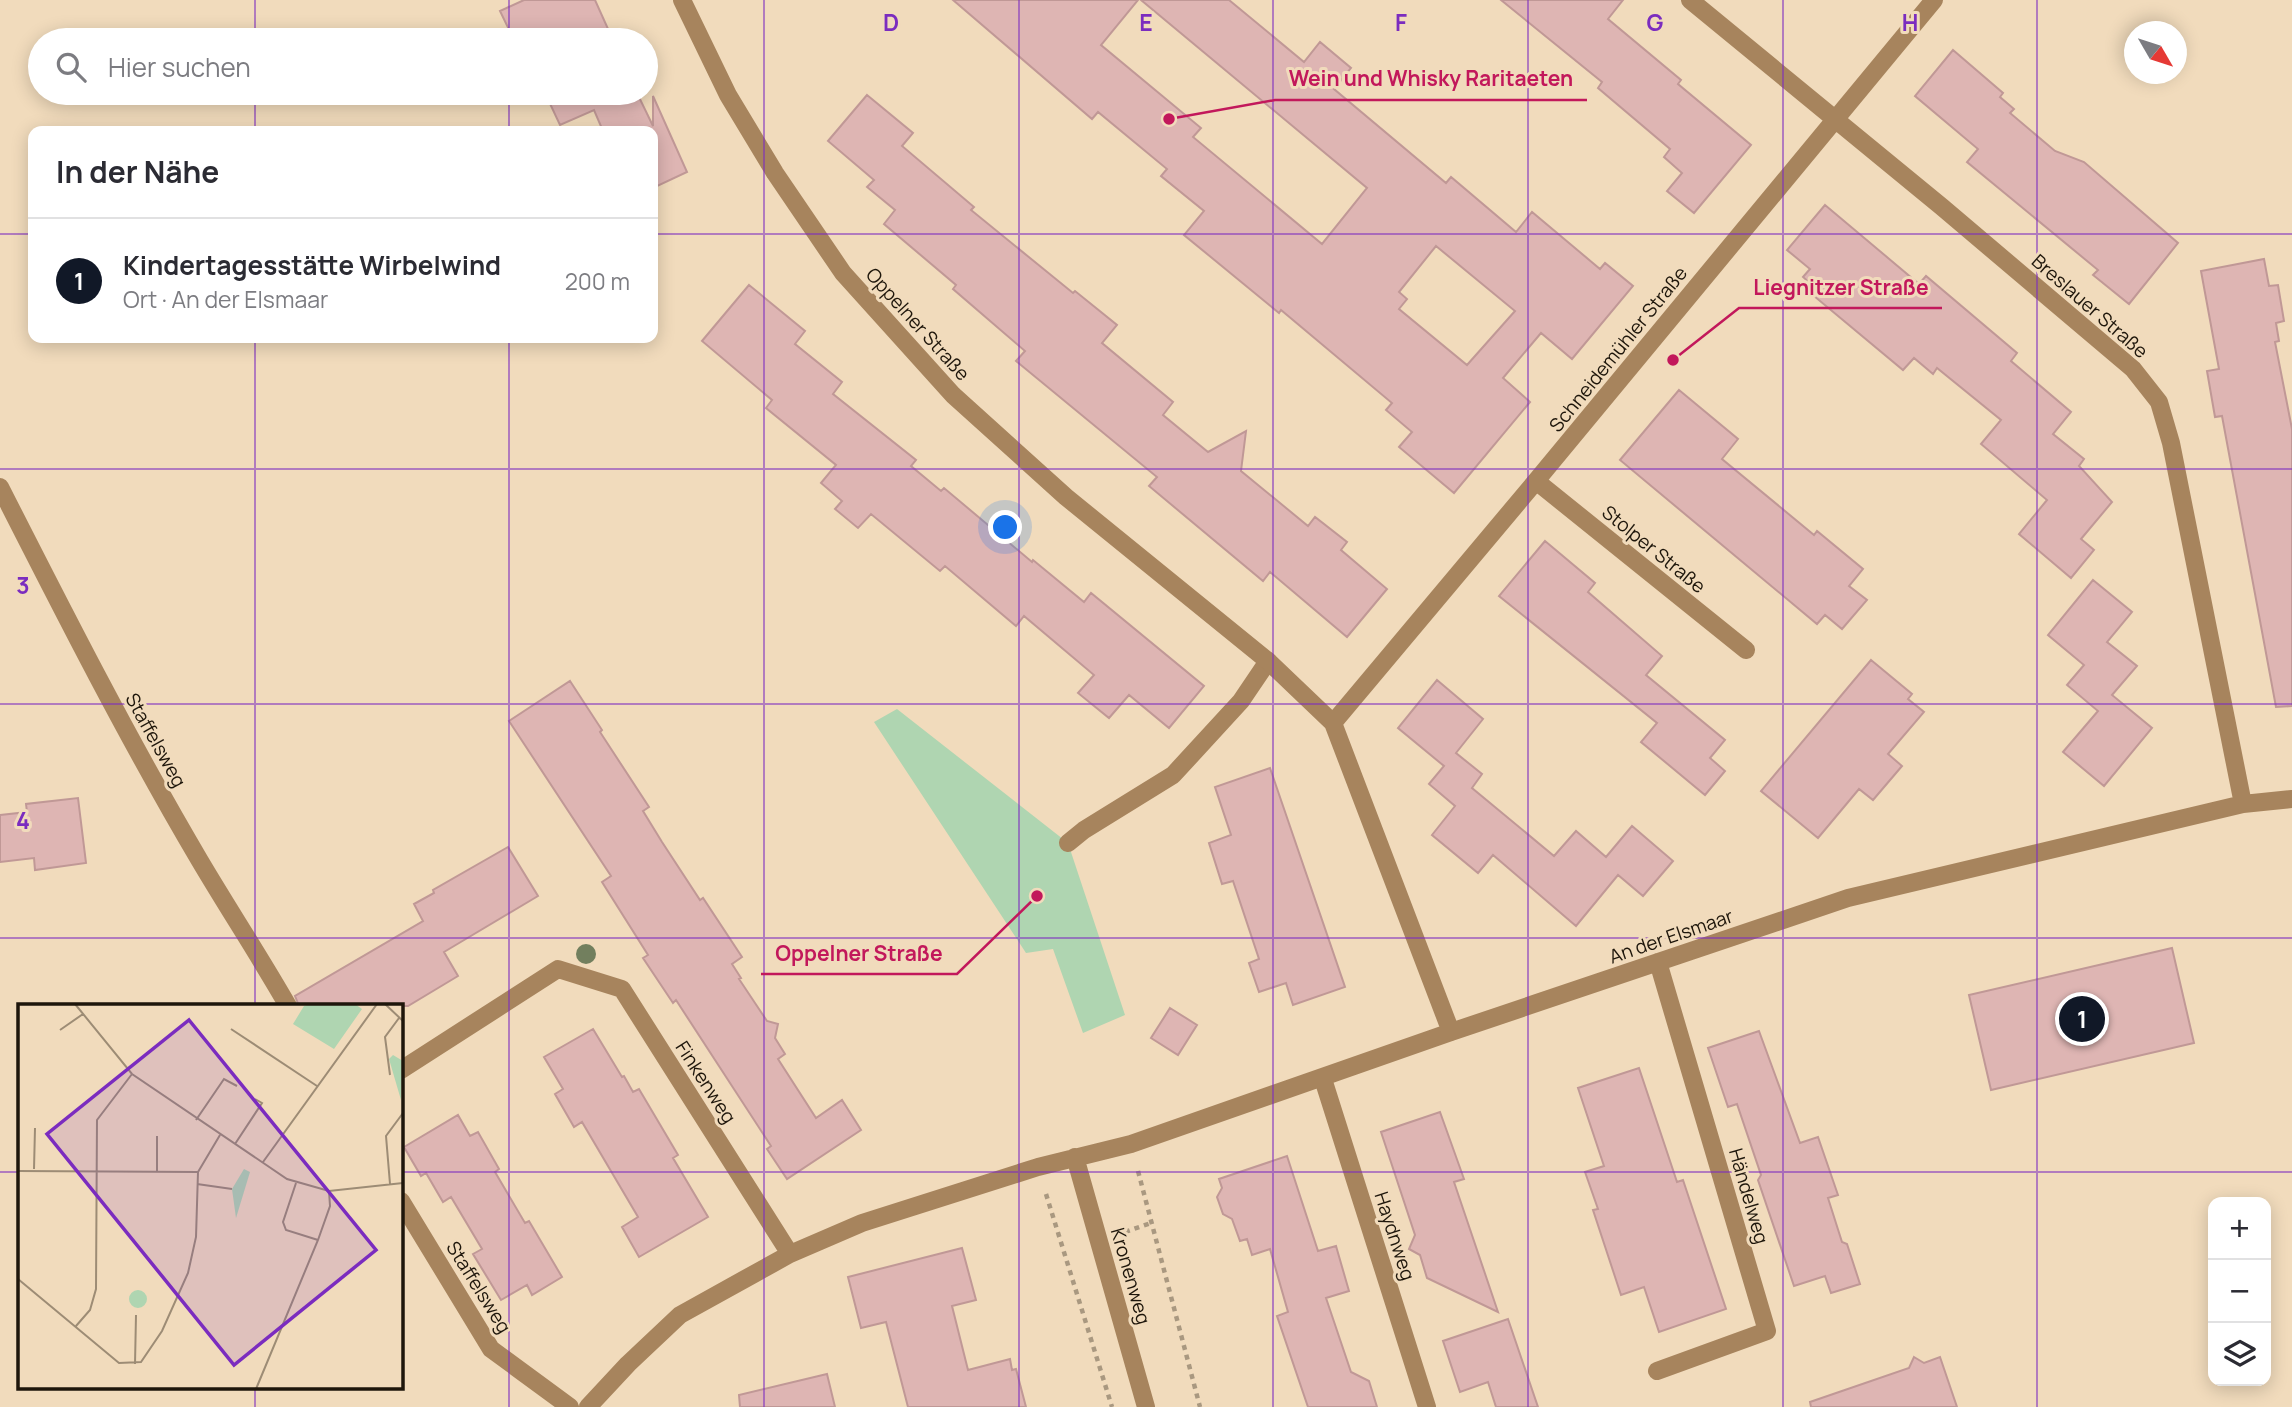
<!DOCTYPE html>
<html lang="de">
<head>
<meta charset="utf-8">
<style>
  body { margin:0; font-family:Manrope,sans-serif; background:#f2f2f3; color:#2b2b33 }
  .controls { position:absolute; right:21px; bottom:21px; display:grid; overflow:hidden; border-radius:14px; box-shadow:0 4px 18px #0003 }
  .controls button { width:63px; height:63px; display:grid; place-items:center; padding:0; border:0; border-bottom:2px solid #e1e1e2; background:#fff; color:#2b2b33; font:35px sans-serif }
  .compass { position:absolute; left:2124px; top:21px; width:63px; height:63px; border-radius:50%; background:#fff; box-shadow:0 4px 18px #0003; rotate:129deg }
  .you { position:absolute; left:1006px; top:528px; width:24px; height:24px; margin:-18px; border:5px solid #fff; border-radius:50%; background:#1a73e8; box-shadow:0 0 0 10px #1a73e833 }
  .badge { display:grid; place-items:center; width:46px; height:46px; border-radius:50%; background:#111827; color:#fff; font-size:23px; font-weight:700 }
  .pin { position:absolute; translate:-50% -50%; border:4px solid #fff; box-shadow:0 2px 7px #0006 }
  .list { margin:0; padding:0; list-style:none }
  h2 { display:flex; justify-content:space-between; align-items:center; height:91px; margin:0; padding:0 28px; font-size:30px }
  h2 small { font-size:23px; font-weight:400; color:#7c7c81 }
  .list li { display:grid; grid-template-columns:46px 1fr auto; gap:21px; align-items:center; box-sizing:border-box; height:126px; padding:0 28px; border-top:2px solid #e1e1e2 }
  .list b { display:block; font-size:26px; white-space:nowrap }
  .list p { margin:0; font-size:23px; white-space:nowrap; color:#7c7c81 }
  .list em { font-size:23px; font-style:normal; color:#7c7c81 }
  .icon { flex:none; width:38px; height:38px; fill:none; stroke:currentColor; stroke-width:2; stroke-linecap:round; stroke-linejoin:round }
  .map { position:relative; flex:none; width:2292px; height:1407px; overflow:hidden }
  .search { position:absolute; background:#fff; box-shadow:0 4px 18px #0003; left:28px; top:28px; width:630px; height:77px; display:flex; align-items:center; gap:18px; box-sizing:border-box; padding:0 24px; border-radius:38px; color:#7c7c81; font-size:26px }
  .panel { position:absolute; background:#fff; box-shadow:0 4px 18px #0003; left:28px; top:126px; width:630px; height:217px; border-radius:14px }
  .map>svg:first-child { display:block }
</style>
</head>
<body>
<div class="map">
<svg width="2292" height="1407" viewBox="0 0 2292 1407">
  <rect width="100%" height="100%" fill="#f1dbbc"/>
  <path fill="#afd5b1" d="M897 709 1068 843 1125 1015 1083 1033 1053 949 1026 953 874 722Z"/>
  <path fill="#deb5b3" stroke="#c09896" stroke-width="2" fill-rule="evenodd" d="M524 0H595L613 40H514L500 11Z
    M953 0H1138L1101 45 1201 128 1193 137 1322 244 1367 188 1141 0H1229L1304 62 1320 42 1351 68 1334 89 1446 183 1451 177 1516 232 1532 212 1600 269 1605 263 1633 286 1572 359 1541 333 1503 378 1530 402 1454 493 1399 447 1412 432 1386 410 1392 403 1281 310 1279 313 1184 235 1204 211 1161 176 1167 169 1098 112 1092 119ZM1436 246 1515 311 1467 365 1399 309 1407 299 1399 292Z
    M1501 0H1623L1608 19 1681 80 1678 84 1751 145 1694 213 1667 191 1682 173 1664 157 1670 149 1598 88 1602 82Z
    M1953 50 2003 93 2000 97 2014 109 2010 113 2055 151 2084 162 2178 243 2129 304 2093 275 2098 270 1967 162 1978 149 1915 96Z
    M545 93H637L653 126V96L687 172 653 188V131H603L594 110 560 125Z
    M867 95 913 133 902 146 974 207 971 210 1073 293 1075 291 1117 325 1102 343 1173 402 1163 415 1208 452 1246 431 1241 471 1308 526 1315 517 1347 542 1341 550 1387 589 1347 637 1270 572 1263 581 1149 486 1157 477 1016 361 1025 351 953 289 956 285 884 224 895 210 867 187 874 180 828 141Z
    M1825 205 1919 284 1926 276 2017 353 2011 361 2071 412 2053 434 2084 459 2079 466 2112 502 2081 539 2094 550 2071 578 2019 534 2047 500 1981 444 2001 420 1937 368 1933 374 1914 358 1903 370 1814 296 1819 291 1803 277 1810 269 1787 250Z
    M2264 259 2269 286 2278 285 2284 321 2276 323 2279 341 2275 342 2292 429V706L2276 707 2222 416 2215 417 2207 371 2219 369 2201 271Z
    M749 285 805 331 795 344 842 382 833 394 916 460 911 466 941 491 944 488 1032 562 1033 560 1084 602 1091 593 1204 686 1169 728 1129 695 1109 718 1078 693 1094 675 1024 616 1016 626 945 566 940 571 871 514 858 528 835 509 842 501 821 483 836 465 766 408 772 400 702 341Z
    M1679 390 1738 439 1722 459 1814 535 1817 531 1863 569 1849 586 1867 600 1842 629 1825 615 1817 624 1620 460Z
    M1545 541 1595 583 1588 592 1662 656 1646 675 1725 740 1710 758 1725 771 1705 795 1641 742 1657 723 1499 596Z
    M2093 580 2132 612 2107 642 2137 666 2112 695 2152 728 2104 786 2063 752 2098 711 2067 685 2084 665 2048 635Z
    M1871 660 1912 694 1908 699 1924 712 1888 754 1902 766 1873 800 1859 789 1818 838 1761 791Z
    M1437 680 1483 719 1456 753 1482 774 1472 788 1554 856 1576 831 1606 857 1632 826 1673 861 1643 896 1618 875 1576 926 1493 855 1478 873 1432 835 1455 806 1429 784 1444 766 1398 728Z
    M570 681 602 730 600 732 649 807 643 811 662 842 700 900 703 898 742 957 732 964 741 978 739 979 767 1021 778 1024 775 1038 785 1054 778 1059 816 1118 842 1100 861 1130 787 1179 767 1149 771 1146 676 1000 673 1003 643 958 648 955 602 882 611 876 509 721Z
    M1270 768 1345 987 1293 1005 1286 983 1259 992 1249 963 1259 959 1233 881 1222 884 1209 843 1231 835 1215 787Z
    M78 798 86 863 35 870 34 858 0 862V815L27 812 26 804Z
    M508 847 538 896 444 952 458 976 408 1006H299L295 996 423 921 414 904 434 893 433 890Z
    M2172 948 2194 1043 1991 1090 1969 995Z
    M1170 1008 1197 1025 1178 1055 1151 1038Z
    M593 1029 622 1077 624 1076 633 1092 639 1089 678 1155 673 1158 708 1217 639 1257 622 1227 638 1217 582 1122 574 1127 555 1094 563 1089 544 1057Z
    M1759 1031 1800 1143 1818 1137 1838 1195 1828 1198 1842 1242 1847 1244 1860 1284 1831 1293 1825 1276 1794 1286 1758 1180 1761 1175 1737 1104 1728 1107 1708 1048Z
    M1639 1068 1677 1182 1683 1180 1726 1309 1659 1332 1644 1287 1621 1295 1593 1210 1598 1209 1585 1172 1604 1166 1578 1088Z
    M1440 1112 1464 1179 1454 1182 1498 1312 1427 1278 1420 1255 1409 1249 1415 1235 1381 1132Z
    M458 1115 470 1136 478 1132 499 1169 495 1172 525 1223 529 1221 562 1277 532 1295 527 1285 501 1300 473 1254 482 1249 451 1197 443 1202 426 1173 421 1176 404 1147Z
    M1287 1156 1318 1251 1336 1246 1349 1291 1326 1298 1351 1372 1369 1381 1377 1407H1308L1277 1316 1288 1312 1270 1249 1252 1255 1247 1239 1240 1241 1232 1219 1223 1214 1217 1197 1222 1188 1219 1179Z
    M962 1248 976 1300 952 1306 968 1370 1010 1359 1012 1370 1016 1369 1026 1407H908L886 1322 861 1328 848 1277Z
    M1508 1319 1538 1407H1496L1488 1382 1460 1392 1443 1341Z
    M1914 1357 1924 1363 1940 1357 1957 1407H1811L1810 1402 1909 1368Z
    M827 1374 835 1407H740L739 1395Z"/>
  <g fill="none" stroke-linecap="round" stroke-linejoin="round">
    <path stroke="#a99880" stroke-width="4.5" stroke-dasharray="5 5" stroke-linecap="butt" d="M1138 1171 1200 1407
      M1046 1194 1112 1407
      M1125 1232 1151 1223"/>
    <path stroke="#a7845d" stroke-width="18" d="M1068 843 1084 830 1173 775 1241 701 1268 661"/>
    <path stroke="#a7845d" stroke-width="18" d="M682 0 728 95 775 173 843 273 953 395 1066 497 1268 661 1333 723 1451 1032
      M1690 0 1942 207 2133 369 2159 402 2171 443 2243 804
      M1536 481 1746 650
      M0 487C64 613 128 739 200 861 229 910 260 957 288 1006
      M1333 723 1536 481 1934 0
      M401 1070 558 969 622 989 790 1254
      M1323 1079 1427 1407
      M1075 1157 1146 1407
      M401 1201 491 1349 570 1407
      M1657 1371 1767 1331 1658 962
      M588 1407 628 1364 680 1315 790 1254 862 1223 1038 1167 1131 1144 1451 1032 1848 898 2243 804 2292 799"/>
  </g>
  <circle fill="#727f5e" cx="586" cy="954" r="10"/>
  <path fill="none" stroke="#7b2cbf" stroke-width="2" stroke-opacity="0.55" d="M255 0V40M509 0V40M764 0V1407M1019 0V1407M1273 0V1407M1528 0V1407M1783 0V1407M2037 0V1407M255 93V131M509 93V131M0 234H33M653 234H2292M255 338V1006M509 338V1407M0 469H2292M0 704H2292M0 938H2292M0 1172H19M401 1172H2292M255 1388V1407"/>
  <g text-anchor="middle" stroke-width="6" stroke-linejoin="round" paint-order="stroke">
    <g font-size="19" fill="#1e160b" stroke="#f1dbbc">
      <text transform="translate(2090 306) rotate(41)" y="7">Breslauer Straße</text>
      <text transform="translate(918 324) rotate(48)" y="7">Oppelner Straße</text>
      <text transform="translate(1618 349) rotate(-51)" y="7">Schneidemühler Straße</text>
      <text transform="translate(1654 549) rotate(39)" y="7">Stolper Straße</text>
      <text transform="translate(156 740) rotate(61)" y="7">Staffelsweg</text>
      <text transform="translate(1671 936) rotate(-19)" y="7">An der Elsmaar</text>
      <text transform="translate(706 1082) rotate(57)" y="7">Finkenweg</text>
      <text transform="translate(1749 1196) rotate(74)" y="7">Händelweg</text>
      <text transform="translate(1395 1236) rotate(72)" y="7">Haydnweg</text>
      <text transform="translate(1131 1276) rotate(74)" y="7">Kronenweg</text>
      <text transform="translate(479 1287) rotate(58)" y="7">Staffelsweg</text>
    </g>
  </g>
  <g transform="translate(18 1004)">
    <rect width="385" height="385" fill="#f1dbbc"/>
    <path d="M292 0H337L344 5 316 45 275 20 286 2ZM375 51 385 57 383 96 371 55ZM226 165 232 168 218 214 214 185ZM111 295a9 9 0 1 1 18 0a9 9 0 1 1-18 0Z" fill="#afd5b1"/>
    <path fill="none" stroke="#9d8c75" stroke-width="2" d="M57 0 114 70 269 175 311 187 385 179M367 0 385 17M213 25 299 82M42 26 65 10M372 71 367 33 381 14M178 116 206 75 219 82M139 132V167M217 140 244 99 237 95M245 158 359 0M16 165 17 124M0 167 180 168M278 179 265 218 268 226 300 236M179 180 214 185M372 180 368 132 385 109M0 275 101 359 123 358 144 327 170 269 178 233 180 168 202 131M58 322 72 306 78 285 79 116 114 70M117 360 118 311M238 385 300 236 312 202 311 187"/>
    <path fill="#7b2cbf" fill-opacity="0.15" stroke="#7b2cbf" stroke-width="3.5" d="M171 16 358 246 216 361 29 130Z"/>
    <rect width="385" height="385" fill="none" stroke="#1e160b" stroke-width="3.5"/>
  </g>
  <g font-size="23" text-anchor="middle" font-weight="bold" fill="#7b2cbf" stroke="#f1dbbc" stroke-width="6" stroke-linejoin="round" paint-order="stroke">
    <text x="891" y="31">D</text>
    <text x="1146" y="31">E</text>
    <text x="1401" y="31">F</text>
    <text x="1655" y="31">G</text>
    <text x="1910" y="31">H</text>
    <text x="23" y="594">3</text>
    <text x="23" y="829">4</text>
  </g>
  <path fill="none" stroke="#c2185b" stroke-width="2.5" d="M1169 119L1275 100H1587M1673 360L1739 308H1942M1037 896L957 974H761"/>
  <g fill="#c2185b" stroke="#f1dbbc" stroke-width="2.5">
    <circle cx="1169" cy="119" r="7"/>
    <circle cx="1673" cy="360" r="7"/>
    <circle cx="1037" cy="896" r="7"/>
  </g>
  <g font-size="21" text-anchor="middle" font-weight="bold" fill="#c2185b" stroke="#f1dbbc" stroke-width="6" stroke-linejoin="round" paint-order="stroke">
    <text x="1431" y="86">Wein und Whisky Raritaeten</text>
    <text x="1841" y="295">Liegnitzer Straße</text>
    <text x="859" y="961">Oppelner Straße</text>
  </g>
</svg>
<div class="controls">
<button>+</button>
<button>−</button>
<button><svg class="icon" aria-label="layers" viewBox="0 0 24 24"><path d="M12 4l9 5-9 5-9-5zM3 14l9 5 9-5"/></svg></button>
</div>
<svg class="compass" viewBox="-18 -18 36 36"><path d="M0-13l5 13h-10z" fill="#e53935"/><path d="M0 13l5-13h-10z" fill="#7c7c81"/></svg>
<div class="you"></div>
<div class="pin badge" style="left:2082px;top:1019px">1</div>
<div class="search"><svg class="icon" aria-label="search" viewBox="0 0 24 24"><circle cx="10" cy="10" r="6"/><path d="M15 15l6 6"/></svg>Hier suchen</div>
<section class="panel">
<h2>In der Nähe<small></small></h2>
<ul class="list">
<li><span class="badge">1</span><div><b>Kindertagesstätte Wirbelwind</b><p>Ort · An der Elsmaar</p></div><em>200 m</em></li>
</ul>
</section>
</div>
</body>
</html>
